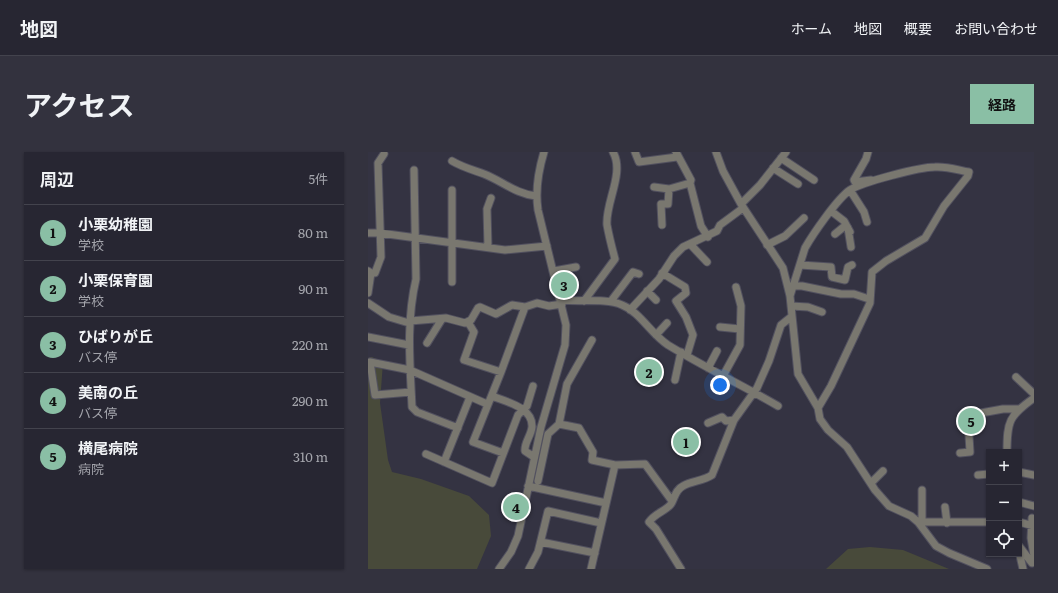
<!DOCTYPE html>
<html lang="ja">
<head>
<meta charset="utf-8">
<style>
  body { margin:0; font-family:Literata,"Noto Sans JP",serif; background:#33323e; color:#f1f3f6 }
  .controls { position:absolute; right:12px; bottom:12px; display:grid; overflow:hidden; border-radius:0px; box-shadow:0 1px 3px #0004 }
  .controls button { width:36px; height:36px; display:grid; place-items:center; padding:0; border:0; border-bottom:1px solid #43434d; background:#272632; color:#f1f3f6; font:20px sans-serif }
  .you { position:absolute; left:352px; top:233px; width:14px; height:14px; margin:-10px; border:3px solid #fff; border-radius:50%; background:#1a73e8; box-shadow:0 0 0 6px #1a73e833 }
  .badge { display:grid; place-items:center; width:26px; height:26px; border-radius:50%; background:#8abfa5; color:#111; font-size:13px; font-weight:700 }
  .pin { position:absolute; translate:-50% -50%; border:2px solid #fff; box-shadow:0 1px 4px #0006 }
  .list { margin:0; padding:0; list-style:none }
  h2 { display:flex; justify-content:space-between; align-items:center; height:52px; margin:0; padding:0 16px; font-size:17px }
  h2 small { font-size:13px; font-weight:400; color:#a4a5ac }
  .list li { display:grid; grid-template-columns:26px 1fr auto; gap:12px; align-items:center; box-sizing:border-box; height:56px; padding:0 16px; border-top:1px solid #43434d }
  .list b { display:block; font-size:15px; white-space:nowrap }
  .list p { margin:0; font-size:13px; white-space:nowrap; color:#a4a5ac }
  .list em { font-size:13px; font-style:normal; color:#a4a5ac }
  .icon { flex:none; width:22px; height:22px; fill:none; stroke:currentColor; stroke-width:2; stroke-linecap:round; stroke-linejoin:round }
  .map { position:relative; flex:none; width:666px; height:417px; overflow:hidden; border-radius:0px }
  header { display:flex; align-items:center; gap:24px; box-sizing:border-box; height:56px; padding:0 20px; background:#272632; border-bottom:1px solid #43434d }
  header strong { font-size:19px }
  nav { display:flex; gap:22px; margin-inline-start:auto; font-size:14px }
  .intro { display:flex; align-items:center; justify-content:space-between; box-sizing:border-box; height:96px; padding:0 24px }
  h1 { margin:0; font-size:28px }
  .button { padding:10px 18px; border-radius:0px; background:#8abfa5; color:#111; font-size:14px; font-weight:700 }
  main { display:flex; gap:24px; padding:0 24px }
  aside { flex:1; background:#272632; border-radius:0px; box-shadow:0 1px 3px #0004 }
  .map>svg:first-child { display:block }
</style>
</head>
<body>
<header>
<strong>地図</strong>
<nav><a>ホーム</a><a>地図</a><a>概要</a><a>お問い合わせ</a></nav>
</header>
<div class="intro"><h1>アクセス</h1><a class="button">経路</a></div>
<main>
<aside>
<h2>周辺<small>5件</small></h2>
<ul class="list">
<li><span class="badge">1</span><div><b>小栗幼稚園</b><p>学校</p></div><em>80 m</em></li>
<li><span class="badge">2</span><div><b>小栗保育園</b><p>学校</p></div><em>90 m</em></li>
<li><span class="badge">3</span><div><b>ひばりが丘</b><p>バス停</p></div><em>220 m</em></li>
<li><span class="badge">4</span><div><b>美南の丘</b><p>バス停</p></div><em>290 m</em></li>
<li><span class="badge">5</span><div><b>横尾病院</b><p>病院</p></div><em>310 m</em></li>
</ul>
</aside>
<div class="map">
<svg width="666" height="417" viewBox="0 0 666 417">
  <rect width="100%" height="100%" fill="#343342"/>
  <path fill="#484a3a" d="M4 205 15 210 12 251 20 308 24 320 53 327 101 344 121 363 123 384 109 417H0V206Z
    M502 395 535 398 581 417H458L480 397Z"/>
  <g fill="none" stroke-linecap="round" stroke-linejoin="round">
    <g stroke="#52515f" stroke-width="9">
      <path id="minor" d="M267 0 271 10 309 5
        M308 0 323 28 322 31 333 74 340 85
        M348 0 355 19 373 52 415 116 422 144 430 222 450 256 452 267 460 278 479 295 507 338 521 354 543 364 550 370H621
        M500 0 498 7 486 28 487 30 503 28
        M413 6 446 28
        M84 9C94 15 105 18 116 22 134 29 148 42 168 44
        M405 16 430 32
        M46 18 48 127C38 170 42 212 44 255L49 260 90 276
        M286 35 301 37 322 31
        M84 38V130
        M482 38 496 60 499 70
        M373 52 392 33 418 0
        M463 59 476 69 482 80
        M294 73 293 52H300L301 37
        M480 76 483 95
        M0 81H12L137 98 179 94
        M467 82 478 73
        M322 92 339 110
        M399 93 417 84 436 66
        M120 95 119 57 123 46
        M432 113 463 115 464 125 477 128 480 115 484 113
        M186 119 208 115
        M3 121H7L13 105 10 11 16 2
        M294 121 317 135 318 141 308 149 318 165 325 183 319 203
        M425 134H434L473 142H486L501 147
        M279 139 288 148
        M0 141 3 121 0 119
        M422 144 437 96C445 82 469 47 482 38 494 30 552 15 567 15 578 14 590 18 601 20L600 24 576 54 557 86 518 109 504 120 502 151 463 234 450 256
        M193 148C211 150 238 146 254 153 272 160 283 182 300 193 336 215 374 233 410 254
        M216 149 247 107C244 96 241 84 239 73 237 51 257 21 245 0
        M243 149 265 120 271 122
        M0 151 21 165 41 171
        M423 154 440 155 454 160
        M262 158 291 127 306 104 315 95 349 79 352 73 375 56
        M42 169 78 166 97 171 103 168 110 156 112 155 128 162 144 153 157 155 169 151 181 154 194 152
        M100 170 106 180 96 208 133 220
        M352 175 372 177
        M288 183 299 171
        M0 185 41 193
        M59 191 74 167
        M340 216 349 199
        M355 224 372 193 373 154 368 135
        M648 225 666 242
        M307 228 313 200
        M43 240 7 243 2 210 42 218 119 252
        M124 244C138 250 165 255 164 275 163 284 156 291 157 299L166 305
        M340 271 354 265 358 269 366 268
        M191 272 199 232 224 188
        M639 300C639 269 641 264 666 246
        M135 301 105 290 133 220 157 155
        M592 301 602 300 600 267 602 263 635 257H651
        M58 302 124 331 150 263 159 254 165 234
        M76 310 102 245
        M651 320 666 323
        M610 323 621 322
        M170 329 180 282 191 272 211 276 225 300 224 308 247 313
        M503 331 515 319
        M160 334 238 351
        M651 350 666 354
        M577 355 579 371
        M664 366 663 386 666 404
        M550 370 568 394 581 401 619 417
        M554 370V338
        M651 370 666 374
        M173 390 227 401
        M651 394 664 411 666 410
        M651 399 655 417
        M131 417 143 400 150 384 173 275 197 193 198 173 170 58C167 38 170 20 176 0
        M161 417 170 400 180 359 233 371
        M223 417 247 313 277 312 304 349
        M313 417 288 377 281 370C287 361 298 359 303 352 307 346 307 338 315 334 324 329 335 329 344 323L366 268 389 236 401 209 413 173 423 165"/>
    </g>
    <use href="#minor" stroke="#79776f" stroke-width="7"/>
  </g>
</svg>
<div class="controls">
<button>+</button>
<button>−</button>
<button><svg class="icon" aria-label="locate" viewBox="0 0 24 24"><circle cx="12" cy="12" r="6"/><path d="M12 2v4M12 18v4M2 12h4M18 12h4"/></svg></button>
</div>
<div class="you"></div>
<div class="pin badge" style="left:318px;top:290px">1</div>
<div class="pin badge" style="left:281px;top:220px">2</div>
<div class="pin badge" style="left:196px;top:133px">3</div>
<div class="pin badge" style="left:148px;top:355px">4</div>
<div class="pin badge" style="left:603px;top:269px">5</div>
</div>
</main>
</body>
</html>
